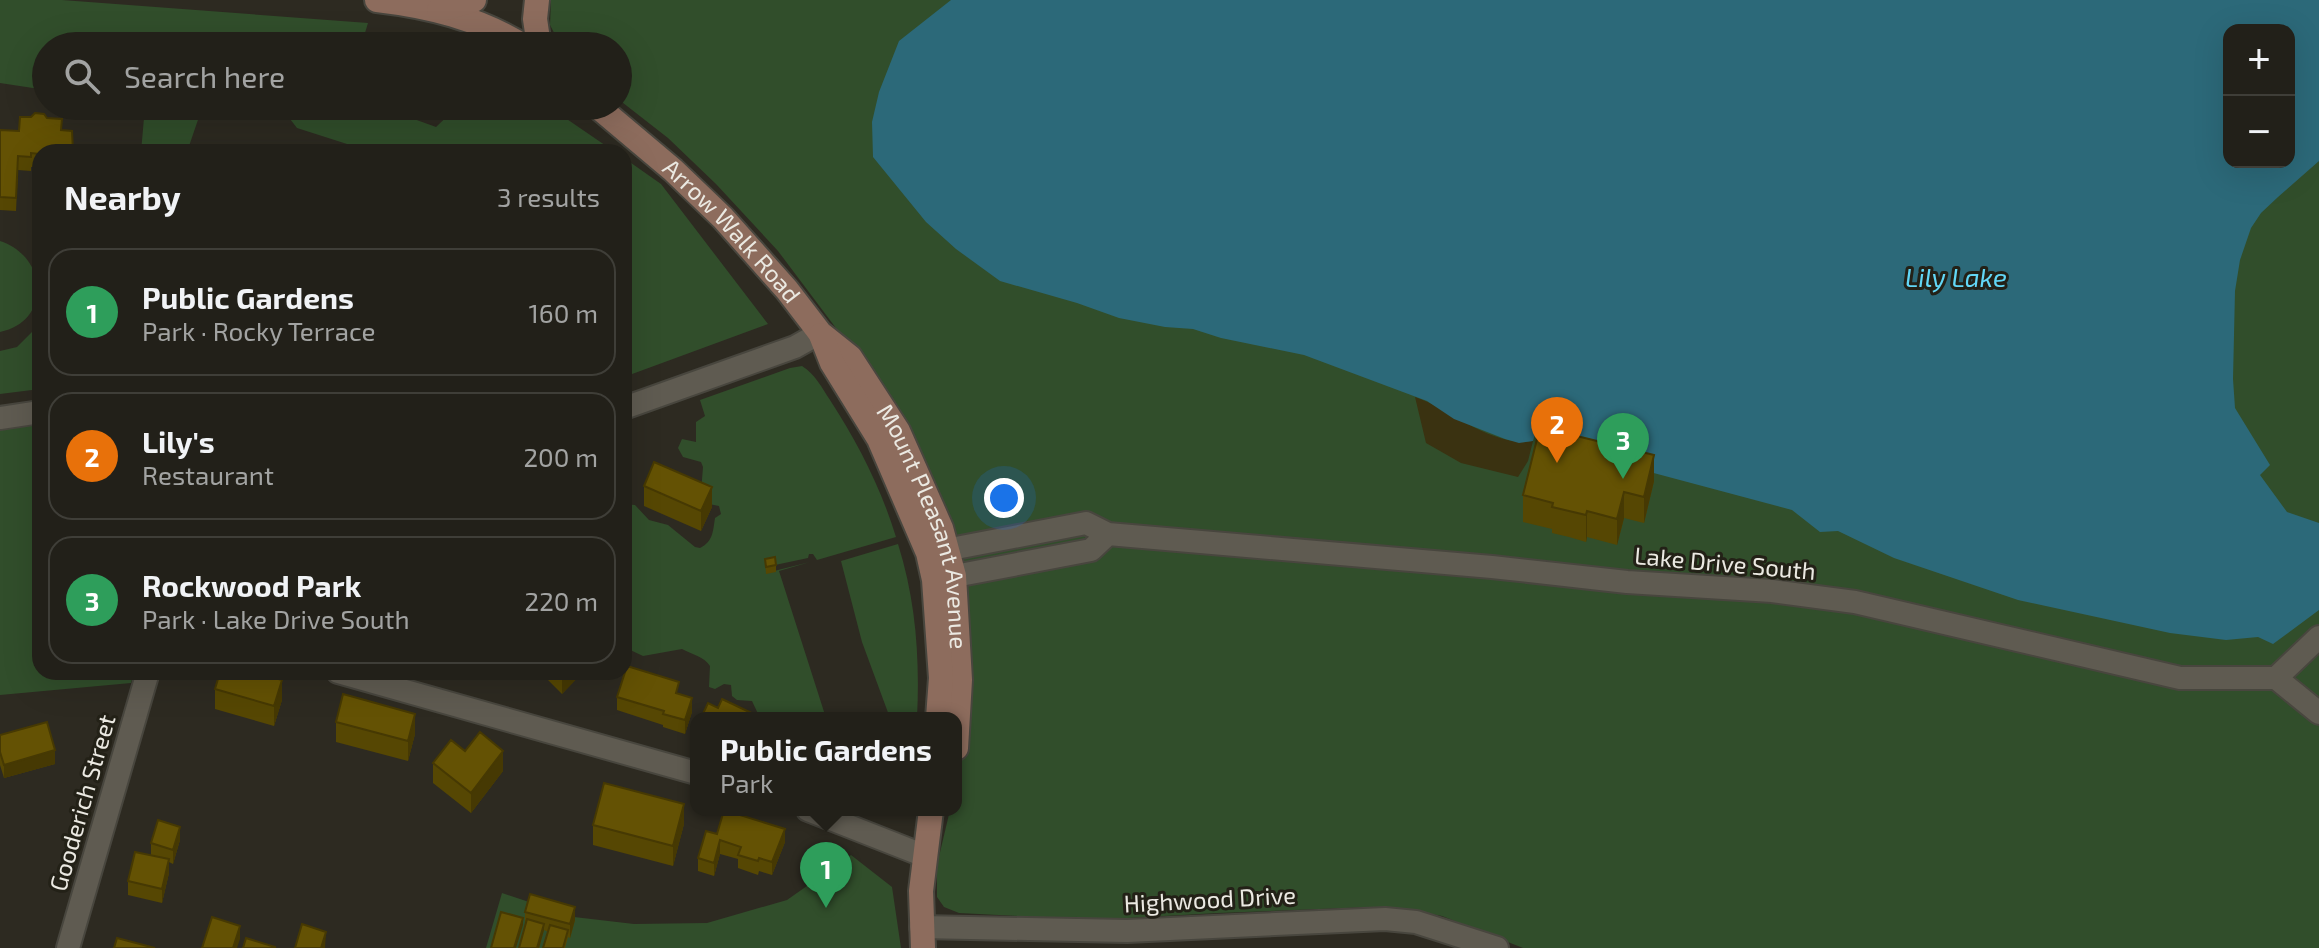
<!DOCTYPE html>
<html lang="en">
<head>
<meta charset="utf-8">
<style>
  body { margin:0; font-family:"Exo 2",sans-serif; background:#2a2822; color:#f1f3f6 }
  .controls { position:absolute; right:24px; top:24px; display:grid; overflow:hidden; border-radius:16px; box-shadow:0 8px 32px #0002 }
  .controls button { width:72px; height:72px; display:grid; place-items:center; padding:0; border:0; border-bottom:2px solid #3f3e38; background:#222019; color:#f1f3f6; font:40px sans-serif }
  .you { position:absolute; left:1004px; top:498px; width:28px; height:28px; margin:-20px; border:6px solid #fff; border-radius:50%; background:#1a73e8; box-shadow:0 0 0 12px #1a73e833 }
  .badge { display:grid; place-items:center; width:52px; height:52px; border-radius:50%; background:#58cec0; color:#fff; font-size:26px; font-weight:700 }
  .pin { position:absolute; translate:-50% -66px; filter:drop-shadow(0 2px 4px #0008) }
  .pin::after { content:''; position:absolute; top:42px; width:28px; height:24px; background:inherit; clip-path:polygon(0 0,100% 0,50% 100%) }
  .popup { position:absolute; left:690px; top:712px; width:272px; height:104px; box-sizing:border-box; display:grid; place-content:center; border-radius:16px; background:#222019; filter:drop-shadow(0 2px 6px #0005); font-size:26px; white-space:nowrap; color:#a2a3a2 }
  .popup b { font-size:30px; color:#f1f3f6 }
  .popup::after { content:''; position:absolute; left:50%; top:100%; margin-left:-16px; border:16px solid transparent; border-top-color:#222019 }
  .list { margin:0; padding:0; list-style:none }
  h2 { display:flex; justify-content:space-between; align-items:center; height:104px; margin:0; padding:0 32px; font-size:34px }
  h2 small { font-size:26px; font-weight:400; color:#a2a3a2 }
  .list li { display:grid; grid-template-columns:52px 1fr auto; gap:24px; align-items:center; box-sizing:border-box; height:128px; margin:0 16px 16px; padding:0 16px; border:2px solid #3f3e38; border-radius:24px }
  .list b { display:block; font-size:30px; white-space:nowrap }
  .list p { margin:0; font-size:26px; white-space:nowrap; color:#a2a3a2 }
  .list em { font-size:26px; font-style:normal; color:#a2a3a2 }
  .icon { flex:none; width:44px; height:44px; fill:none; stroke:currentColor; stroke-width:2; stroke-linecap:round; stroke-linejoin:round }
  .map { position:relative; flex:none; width:2319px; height:948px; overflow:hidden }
  .search { position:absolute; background:#222019; box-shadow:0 8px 32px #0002; left:32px; top:32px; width:600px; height:88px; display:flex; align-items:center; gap:20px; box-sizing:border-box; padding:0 28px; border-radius:44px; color:#a2a3a2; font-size:30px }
  .panel { position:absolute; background:#222019; box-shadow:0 8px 32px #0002; left:32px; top:144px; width:600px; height:536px; border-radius:24px }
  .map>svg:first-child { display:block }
</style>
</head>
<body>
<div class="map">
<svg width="2319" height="948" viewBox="0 0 2319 948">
  <rect width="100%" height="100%" fill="#2d2a21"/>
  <path fill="#314e2b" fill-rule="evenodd" d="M0 0H62L368 23 361 46H46V90L0 83Z
    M551 0H2319V948H1523L1442 916 1406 909 1371 907 1218 913 1092 920 959 913 944 907 937 897V865L950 810H956V782L964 734 869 372 778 251 716 184 668 138 618 99V46H561L550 25ZM2229 30H2289V162H2229Z
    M101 106H220L201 111 187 152H141L144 118Z
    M280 106H378L436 127 458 106H508L558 113 615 152H372L297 128Z
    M624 158 661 184 768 324 624 377Z
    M0 241C49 257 51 322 0 332Z
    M40 324V389L0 394V351L17 347Z
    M802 366C815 374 822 388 830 400 858 443 881 488 896 537L817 560 813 554H809L808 558 775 565 766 573 810 562 779 571 826 718H760L752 701 737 700 732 696 731 685 724 684 715 689 709 687 710 666C705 657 691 654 682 649L643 656 624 647V504L635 505 649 520 668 525 695 547 700 548C713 542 713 531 715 518L721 514 719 506 709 504 701 492 703 467 701 462 683 457 678 448 682 439 696 442V422L705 416 700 400 790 368Z
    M40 424V672H134L131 683 0 695V430Z
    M898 544C916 601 920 659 917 718H890L862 642 841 561Z
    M851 855 892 887 901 948H486L502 893 574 917 634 924 707 923 787 900Z"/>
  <path fill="#3a3211" d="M1415 397C1453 410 1490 447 1533 441L1528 461 1518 477 1461 463 1426 443Z"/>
  <path fill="#2c6979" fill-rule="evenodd" d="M951 0H2319V161L2278 197 2261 213 2251 228 2240 260 2235 291 2233 379 2235 408 2270 465 2260 475 2287 512 2319 523V610L2273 644 2258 637 2226 640 2170 633 2018 600 1894 558 1838 531 1820 532 1792 510 1590 456 1592 441 1537 427 1533 441 1519 443 1505 439 1454 419 1427 401 1304 355 1221 338 1193 329 1165 327 1119 318 1077 303 1000 281 956 249 926 222 873 157 872 122 879 92 899 41ZM2229 30H2289V162H2229Z"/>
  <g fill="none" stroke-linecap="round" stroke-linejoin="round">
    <g stroke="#48463e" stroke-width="26">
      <path id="street" d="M624 408 795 347 820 333
        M0 418 40 412
        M1108 534 1492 567 1627 582 1772 591 1855 602 2180 678H2276L2319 713
        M930 553 1086 523 1108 534 1091 550 939 579
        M338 672 696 773
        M2276 678 2319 637
        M808 810 925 856
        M921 927 1127 931 1385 919 1416 922 1497 948
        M68 948 148 672"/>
    </g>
    <g stroke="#48463e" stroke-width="28">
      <g id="secondary">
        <path d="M377 0C429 6 478 18 523 46"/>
        <path d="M537 0 535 19 539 46"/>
        <path d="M439 10 474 0"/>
        <path id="s1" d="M597 106 673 170 723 218 787 290 820 333 850 357 898 431 941 528 954 576 960 680 956 748"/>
        <path d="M821 335 832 363 879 439 928 553 934 580 941 678 938 718"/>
        <path d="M923 948 921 891 931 810"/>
      </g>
    </g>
    <use href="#street" stroke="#5f5b51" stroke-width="22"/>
    <use href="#secondary" stroke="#8d6c5d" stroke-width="24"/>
  </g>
  <path fill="#564703" d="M47 118 62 130 72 131 73 152H40V167H31V171L18 170 16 211 0 210V130L19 131Z
    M1654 481 1644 523 1624 518 1617 545 1587 537 1586 542 1569 537 1552 533V529L1523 522V495Z
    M644 486 712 507 701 531 644 506Z
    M765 559 776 565V572L766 574Z
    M540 672H583L562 694Z
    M215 689 282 700 274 726 215 709Z
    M679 694 692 712 685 734 663 727V725L617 710V697Z
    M336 722 415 734 408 761 336 742Z
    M0 735 55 764 4 778 0 765Z
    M465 751 503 771 471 813 433 783V763Z
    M684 824 673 866 593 845V825Z
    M717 834 785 842 772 875 759 871 758 875 738 868V859L720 854 714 876 698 871V858Z
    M180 840 173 864 169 862V873L162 903 128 895V881L151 855V843Z
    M525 912 575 920 570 938 568 937 565 948H543L548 932 544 930 539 948H519L525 925Z"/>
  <path fill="#463903" d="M1654 455V481L1644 523V497Z
    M712 487V507L701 531V511Z
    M1624 492V518L1617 545V519Z
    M1587 511V537L1586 542V515Z
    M564 672H583L562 694V674Z
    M282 680V700L274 726V706Z
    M692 698V712L685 734V720Z
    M415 714V734L408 761V741Z
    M55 750V764L4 778V765Z
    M503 751V771L471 813V793Z
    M684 804V824L673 866V846Z
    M180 827V840L173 864V850Z
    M785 829V842L772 875V862Z
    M720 840V854L714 876V863Z
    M169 859V873L162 903V889Z
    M575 907V920L570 938V924Z
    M523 918V925L516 948H514Z
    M544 924V930L539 948H537Z
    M240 926V939L237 948H233Z
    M326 932 325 948H321Z"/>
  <path fill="#645204" stroke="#463903" stroke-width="2" d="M35 113 44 114 47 118 62 119 61 130 72 131 73 151 40 152V154L31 153V157L18 156 16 198 0 197V130L19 131 20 117H31Z
    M307 147 308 152H278L291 148 292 151Z
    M1540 427 1654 455 1644 497 1624 492 1617 519 1587 511 1586 515 1552 507 1553 503 1523 495Z
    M654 462 712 487 701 511 644 486Z
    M775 557 776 565 766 567 765 559Z
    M627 666 679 682 676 693 692 698 685 720 663 714 664 711 617 697Z
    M220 672H254L282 680 274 706 215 689Z
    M343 694 415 714 408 741 336 722Z
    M722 699 762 718H701L708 703 718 708Z
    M47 722 55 750 4 765 0 752V735Z
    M480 732 503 751 471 793 433 763 451 740 465 751Z
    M604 783 684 804 673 846 593 825Z
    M724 810 785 829 772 862 759 858 758 861 738 855 741 847 720 840 714 863 698 858 706 831 717 834Z
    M158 820 180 827 173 850 151 843Z
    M135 852 169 859 162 889 128 881Z
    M530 894 575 907 570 924 525 912Z
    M501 912 523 918 514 948H491Z
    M212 917 240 926 233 948H202Z
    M527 919 544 924 537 948H519Z
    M302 924 326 932 321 948H295Z
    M550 925 568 930 563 948H543Z
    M117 938 155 948H114Z
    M246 938 275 947V948H243Z"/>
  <g text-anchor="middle" stroke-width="6" stroke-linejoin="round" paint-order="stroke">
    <g font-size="24" fill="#ebe9e2" stroke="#232117">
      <text dy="8" stroke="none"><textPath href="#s1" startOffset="184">Arrow Walk Road</textPath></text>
      <text dy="8" stroke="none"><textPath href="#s1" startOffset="546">Mount Pleasant Avenue</textPath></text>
      <text transform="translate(1725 564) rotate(5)" y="8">Lake Drive South</text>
      <text transform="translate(83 803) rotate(-74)" y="8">Gooderich Street</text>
      <text transform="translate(1210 900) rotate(-3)" y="8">Highwood Drive</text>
    </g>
    <g font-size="26" font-style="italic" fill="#62d7f6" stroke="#232117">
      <text x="1956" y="287">Lily Lake</text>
    </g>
  </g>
</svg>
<div class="controls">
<button>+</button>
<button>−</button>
</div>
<div class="you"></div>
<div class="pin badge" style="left:826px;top:908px;background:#2e9e5b">1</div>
<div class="popup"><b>Public Gardens</b>Park</div>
<div class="pin badge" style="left:1557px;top:463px;background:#e8710a">2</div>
<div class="pin badge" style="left:1623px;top:479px;background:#2e9e5b">3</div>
<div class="search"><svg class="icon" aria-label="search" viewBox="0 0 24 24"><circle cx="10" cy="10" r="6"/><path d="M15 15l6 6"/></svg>Search here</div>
<section class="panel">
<h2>Nearby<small>3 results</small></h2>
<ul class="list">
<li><span class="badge" style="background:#2e9e5b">1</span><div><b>Public Gardens</b><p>Park · Rocky Terrace</p></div><em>160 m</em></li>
<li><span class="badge" style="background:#e8710a">2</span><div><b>Lily's</b><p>Restaurant</p></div><em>200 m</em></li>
<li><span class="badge" style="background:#2e9e5b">3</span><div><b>Rockwood Park</b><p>Park · Lake Drive South</p></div><em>220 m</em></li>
</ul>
</section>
</div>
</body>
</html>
